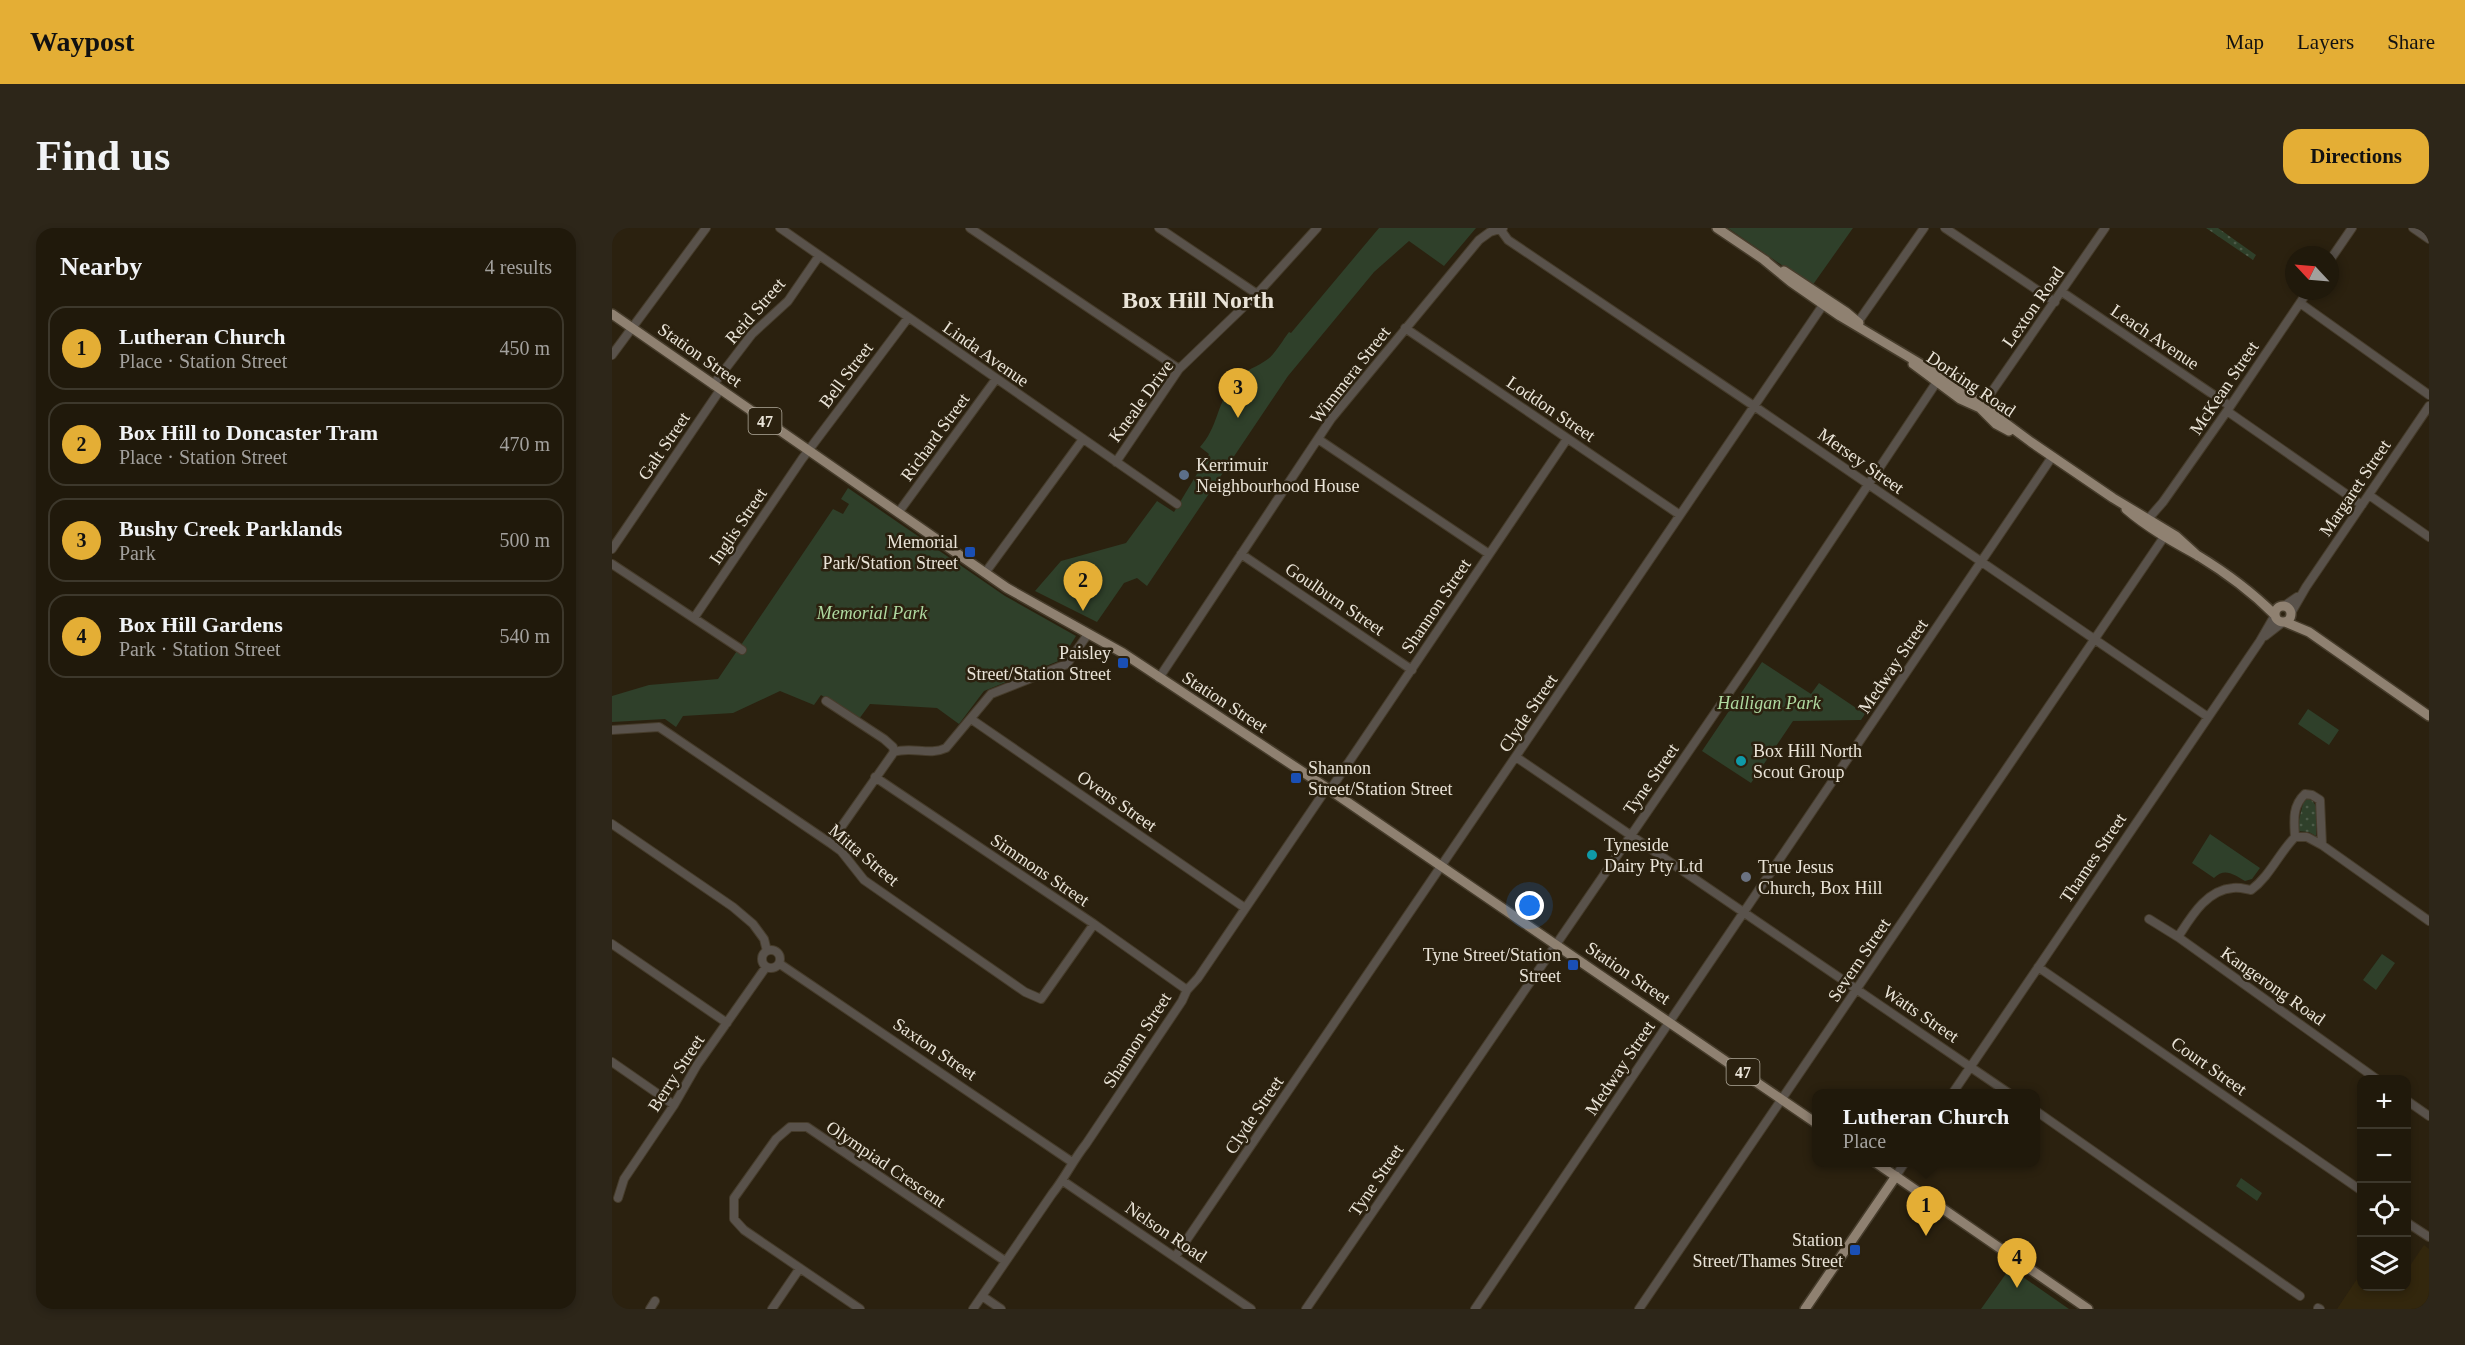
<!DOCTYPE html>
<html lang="en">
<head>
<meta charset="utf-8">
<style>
  body { margin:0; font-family:Georgia,serif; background:#2d2619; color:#f1f3f6 }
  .controls { position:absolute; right:18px; bottom:18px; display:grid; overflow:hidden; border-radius:12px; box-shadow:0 3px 9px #0003 }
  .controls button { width:54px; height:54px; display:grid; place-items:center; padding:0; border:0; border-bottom:2px solid #3d382c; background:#20190b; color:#f1f3f6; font:30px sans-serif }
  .compass { position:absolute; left:1673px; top:18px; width:54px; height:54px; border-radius:50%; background:#20190b; box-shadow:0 3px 9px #0003; rotate:296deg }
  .you { position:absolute; left:918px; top:678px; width:21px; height:21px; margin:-15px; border:4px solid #fff; border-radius:50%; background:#1a73e8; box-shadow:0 0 0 9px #1a73e833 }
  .badge { display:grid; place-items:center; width:39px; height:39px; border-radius:50%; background:#e4ae35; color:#111; font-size:20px; font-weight:700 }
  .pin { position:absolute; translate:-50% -50px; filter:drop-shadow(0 2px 3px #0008) }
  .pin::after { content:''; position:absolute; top:32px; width:21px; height:18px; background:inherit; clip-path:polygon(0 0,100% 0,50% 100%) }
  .popup { position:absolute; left:1200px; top:861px; width:228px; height:78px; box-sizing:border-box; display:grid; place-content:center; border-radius:12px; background:#20190b; filter:drop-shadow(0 2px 4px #0005); font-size:20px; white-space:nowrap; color:#a2a09d }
  .popup b { font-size:22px; color:#f1f3f6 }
  .popup::after { content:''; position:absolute; left:50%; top:100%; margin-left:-12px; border:12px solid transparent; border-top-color:#20190b }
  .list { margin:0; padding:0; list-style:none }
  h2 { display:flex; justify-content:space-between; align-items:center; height:78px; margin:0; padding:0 24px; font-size:26px }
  h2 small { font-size:20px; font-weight:400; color:#a2a09d }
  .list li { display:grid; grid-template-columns:39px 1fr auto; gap:18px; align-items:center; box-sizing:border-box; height:84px; margin:0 12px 12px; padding:0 12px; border:2px solid #3d382c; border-radius:18px }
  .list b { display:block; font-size:22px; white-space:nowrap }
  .list p { margin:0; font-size:20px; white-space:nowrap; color:#a2a09d }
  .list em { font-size:20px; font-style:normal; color:#a2a09d }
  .icon { flex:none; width:33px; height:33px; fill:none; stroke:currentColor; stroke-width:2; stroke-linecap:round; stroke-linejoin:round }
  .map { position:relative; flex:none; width:1817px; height:1081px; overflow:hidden; border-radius:18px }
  header { display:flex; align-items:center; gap:36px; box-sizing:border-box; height:84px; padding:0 30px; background:#e4ae35; color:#111 }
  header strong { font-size:28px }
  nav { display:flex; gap:33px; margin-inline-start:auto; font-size:21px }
  .intro { display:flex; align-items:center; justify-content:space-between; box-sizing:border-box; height:144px; padding:0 36px }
  h1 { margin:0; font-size:42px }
  .button { padding:15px 27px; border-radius:18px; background:#e4ae35; color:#111; font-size:21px; font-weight:700 }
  main { display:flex; gap:36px; padding:0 36px }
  aside { flex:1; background:#20190b; border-radius:18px; box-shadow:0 3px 9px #0003 }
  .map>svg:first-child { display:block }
</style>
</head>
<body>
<header>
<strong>Waypost</strong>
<nav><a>Map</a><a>Layers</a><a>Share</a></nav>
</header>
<div class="intro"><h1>Find us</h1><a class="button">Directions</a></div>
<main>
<aside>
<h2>Nearby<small>4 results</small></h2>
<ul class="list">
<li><span class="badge">1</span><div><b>Lutheran Church</b><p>Place · Station Street</p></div><em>450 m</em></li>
<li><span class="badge">2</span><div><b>Box Hill to Doncaster Tram</b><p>Place · Station Street</p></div><em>470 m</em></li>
<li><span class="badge">3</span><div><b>Bushy Creek Parklands</b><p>Park</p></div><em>500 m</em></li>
<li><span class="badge">4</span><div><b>Box Hill Gardens</b><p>Park · Station Street</p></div><em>540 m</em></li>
</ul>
</aside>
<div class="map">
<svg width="1817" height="1081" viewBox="0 0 1817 1081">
  <defs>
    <pattern id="grass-dots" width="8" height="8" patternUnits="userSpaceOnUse" patternTransform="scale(1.5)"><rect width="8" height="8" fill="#2f402a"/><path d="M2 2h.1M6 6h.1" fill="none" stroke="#4d5b48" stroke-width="1.8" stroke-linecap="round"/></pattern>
  </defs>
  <rect width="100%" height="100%" fill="#2b210f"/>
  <path fill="#33270d" d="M1812 1017 1817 1021V1081H1725L1749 1045 1750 1058H1794L1795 1042Z"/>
  <path fill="url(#grass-dots)" d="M1594 0H1606L1644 27 1641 32Z
    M1696 570H1699L1705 580 1704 608 1697 604 1685 603V601L1692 571Z"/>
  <path fill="#2f402a" d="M767 0H864L832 38 797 13 762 44 676 148 535 358 525 350 512 355 485 394 423 363 449 333 514 315 545 273 562 284 597 226 588 219C606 199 604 178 620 157 630 142 640 142 653 133 663 127 670 113 677 104L679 105Z
    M1116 0H1241L1200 58Z
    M236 260 393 368 464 408 449 432 372 463 347 496 325 480 258 476 247 491 209 467 202 477 168 463 121 485 71 488 64 499 53 491 0 494V468L37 457 106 451 221 281 231 286 237 276 229 271Z
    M1150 434 1199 466 1207 455 1253 486 1249 492 1181 493 1139 555 1090 523Z
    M1696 481 1727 502 1717 517 1686 496Z
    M1598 606 1648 640 1640 651 1633 653C1622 647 1613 639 1602 650L1580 635Z
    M1770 726 1783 735 1764 762 1751 752Z
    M1629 950 1650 965 1645 973 1624 958Z
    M1398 1040 1457 1081H1369Z"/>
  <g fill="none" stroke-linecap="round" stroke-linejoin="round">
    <g stroke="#463c2b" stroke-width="10">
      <path id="minor" d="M168 0 565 276
        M358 0 567 141
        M547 0 645 66
        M1333 0 1443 74
        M1801 0 1817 11
        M888 1 896 12 1142 178 1596 489
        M1718 32 1740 0
        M1450 64 1618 178
        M1688 75 1817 167
        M1246 94 1312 0
        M793 100 1068 287
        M0 127 94 0
        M101 157 140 106 176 73 207 28
        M1372 175 1493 0
        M1615 183 1750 277
        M706 211 877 326
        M504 234 567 141 645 66 705 0
        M1757 267 1817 309
        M286 285 384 151
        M1537 290 1551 274 1615 183 1696 63
        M0 321 108 162
        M629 326 800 442
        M0 336 130 422
        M373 345 471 211
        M1672 378 1685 369
        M1679 385 1694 359 1817 178
        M82 390 190 231 296 90
        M1653 408 1671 394
        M547 450 719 191 867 12 878 4 891 0
        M214 473 272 511 281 519 282 524
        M359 491 633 680
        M0 502 47 499 56 505 218 615 229 623 252 652 413 764 429 771 482 696
        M904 529 1398 866
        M263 549 482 696 575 762
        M718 562 955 211
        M0 596 121 679 141 696 152 711 155 723
        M1683 609C1682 593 1680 578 1693 566L1700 567 1708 572 1710 617
        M218 615 282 524C300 518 317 528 334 520L379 466 455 436 476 406
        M1537 691 1566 709 1766 852
        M1566 709C1579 689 1594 662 1621 660 1627 659 1633 661 1639 662 1658 648 1667 625 1683 609H1695L1710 617 1817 693
        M0 716 115 795
        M150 731a9 9 0 1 1 18 0a9 9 0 1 1-18 0Z
        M168 736 460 934
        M1426 739 1750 963
        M0 834 62 877
        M1340 866 1648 413 1663 387
        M1794 872 1817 888
        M1424 883 1688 1068
        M1284 948 1293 934
        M451 953 639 1081
        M6 970 12 951 62 877 85 837 154 739
        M1794 994 1817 1009
        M563 1029 1211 77
        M370 1068 389 1081
        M1706 1080 1708 1081
        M38 1081 43 1073
        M160 1081 188 1040
        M248 1081 132 1002 122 991V970L164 911 178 899H195L393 1033
        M361 1081 440 966C453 950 461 932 474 916L570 773 575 762 586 750 715 560
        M694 1081 1140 431 1324 155
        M863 1081 1440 229
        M1027 1081 1552 309"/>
    </g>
    <g stroke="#463c2b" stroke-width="12">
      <path id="major" d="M1105 0 1154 33
        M1151 31 1179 54 1228 88 1317 141 1356 168 1372 175 1384 188 1419 214 1501 270 1564 308 1586 328
        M1172 43 1234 84 1247 95
        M0 86 395 360 511 425 715 560 1204 895
        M1301 136 1348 171 1368 180 1384 196 1397 203
        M1514 281C1536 300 1560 313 1585 327 1613 344 1640 364 1663 387
        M1663 386a8 8 0 1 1 16 0a8 8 0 1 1-16 0Z
        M1673 394 1697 404 1817 488
        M1263 934 1476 1081
        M1193 1081 1284 948"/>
    </g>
    <use href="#minor" stroke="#59524b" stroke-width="8"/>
    <use href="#major" stroke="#8f8171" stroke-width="9"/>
  </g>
  <circle fill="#5c6f8a" stroke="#2b210f" stroke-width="2" cx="572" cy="247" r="6"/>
  <g fill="#1a4fb4" stroke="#2b210f" stroke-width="2">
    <rect x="352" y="318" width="12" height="12" rx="3"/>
    <rect x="505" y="429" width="12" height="12" rx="3"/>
    <rect x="678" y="544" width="12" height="12" rx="3"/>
    <rect x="955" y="731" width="12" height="12" rx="3"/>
    <rect x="1237" y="1016" width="12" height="12" rx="3"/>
  </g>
  <g fill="#0f9aa8" stroke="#2b210f" stroke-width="2">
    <circle cx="1129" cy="533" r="6"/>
    <circle cx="980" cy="627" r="6"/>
  </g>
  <circle fill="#6b7280" stroke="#2b210f" stroke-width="2" cx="1134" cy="649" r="6"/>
  <g text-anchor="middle" stroke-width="5" stroke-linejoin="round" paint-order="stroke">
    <g fill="#2b210f" stroke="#b1aa9c" stroke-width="1.5">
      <rect x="136.5" y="180" width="33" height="26" rx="4.5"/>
      <rect x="1114.5" y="831" width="33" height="26" rx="4.5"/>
    </g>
    <g font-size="16" font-weight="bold" fill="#eae4d8">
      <text x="153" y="199">47</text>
      <text x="1131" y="850">47</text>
    </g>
    <g font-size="18" fill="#eae4d8" stroke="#2b210f">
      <text transform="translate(1421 79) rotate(-55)" y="6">Lexton Road</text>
      <text transform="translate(143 83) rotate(-49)" y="6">Reid Street</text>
      <text transform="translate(1543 109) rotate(34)" y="6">Leach Avenue</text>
      <text transform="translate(374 126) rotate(35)" y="6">Linda Avenue</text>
      <text transform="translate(88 127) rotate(35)" y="6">Station Street</text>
      <text transform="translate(234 147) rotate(-53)" y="6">Bell Street</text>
      <text transform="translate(738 147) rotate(-52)" y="6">Wimmera Street</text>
      <text transform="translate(1359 156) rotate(34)" y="6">Dorking Road</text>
      <text transform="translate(1612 160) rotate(-56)" y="6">McKean Street</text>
      <text transform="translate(529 173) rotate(-54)" y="6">Kneale Drive</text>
      <text transform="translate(939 181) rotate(34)" y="6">Loddon Street</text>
      <text transform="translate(323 209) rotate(-54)" y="6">Richard Street</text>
      <text transform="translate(52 218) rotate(-56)" y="6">Galt Street</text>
      <text transform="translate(1249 233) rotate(35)" y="6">Mersey Street</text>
      <text transform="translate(1743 260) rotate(-56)" y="6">Margaret Street</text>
      <text transform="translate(126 298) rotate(-56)" y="6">Inglis Street</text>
      <text transform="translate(723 371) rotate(34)" y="6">Goulburn Street</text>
      <text transform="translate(824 378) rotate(-56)" y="6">Shannon Street</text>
      <text transform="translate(1281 438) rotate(-56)" y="6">Medway Street</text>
      <text transform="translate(613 474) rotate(33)" y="6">Station Street</text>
      <text transform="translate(916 485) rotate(-56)" y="6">Clyde Street</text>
      <text transform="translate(1039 551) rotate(-55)" y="6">Tyne Street</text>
      <text transform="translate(505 573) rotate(35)" y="6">Ovens Street</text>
      <text transform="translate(252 627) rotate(40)" y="6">Mitta Street</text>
      <text transform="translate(1481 630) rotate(-56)" y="6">Thames Street</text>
      <text transform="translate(428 642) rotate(34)" y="6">Simmons Street</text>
      <text transform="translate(1247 732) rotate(-56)" y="6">Severn Street</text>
      <text transform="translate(1016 745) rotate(34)" y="6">Station Street</text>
      <text transform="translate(1661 758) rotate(35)" y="6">Kangerong Road</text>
      <text transform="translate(1309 786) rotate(34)" y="6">Watts Street</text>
      <text transform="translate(525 812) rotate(-57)" y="6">Shannon Street</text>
      <text transform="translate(323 821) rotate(34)" y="6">Saxton Street</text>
      <text transform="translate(1597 838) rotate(35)" y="6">Court Street</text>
      <text transform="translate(1008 840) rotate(-56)" y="6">Medway Street</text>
      <text transform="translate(64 845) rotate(-57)" y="6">Berry Street</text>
      <text transform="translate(642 887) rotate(-56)" y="6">Clyde Street</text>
      <text transform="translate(274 936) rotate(34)" y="6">Olympiad Crescent</text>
      <text transform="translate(764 952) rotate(-56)" y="6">Tyne Street</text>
      <text transform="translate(554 1004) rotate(34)" y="6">Nelson Road</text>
    </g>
    <g font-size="18" fill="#eae4d8" stroke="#2b210f" text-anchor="start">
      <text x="584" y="243">Kerrimuir<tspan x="584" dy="21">Neighbourhood House</tspan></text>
      <text x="346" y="320" text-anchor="end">Memorial<tspan x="346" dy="21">Park/Station Street</tspan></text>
      <text x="499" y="431" text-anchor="end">Paisley<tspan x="499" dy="21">Street/Station Street</tspan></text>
      <text x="1141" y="529">Box Hill North<tspan x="1141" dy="21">Scout Group</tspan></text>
      <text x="696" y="546">Shannon<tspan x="696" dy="21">Street/Station Street</tspan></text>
      <text x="992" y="623">Tyneside<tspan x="992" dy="21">Dairy Pty Ltd</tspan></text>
      <text x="1146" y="645">True Jesus<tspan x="1146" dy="21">Church, Box Hill</tspan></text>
      <text x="949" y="733" text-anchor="end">Tyne Street/Station<tspan x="949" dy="21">Street</tspan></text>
      <text x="1231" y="1018" text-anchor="end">Station<tspan x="1231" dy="21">Street/Thames Street</tspan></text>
    </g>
    <g font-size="18" font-style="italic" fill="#afdaa1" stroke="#2b210f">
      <text x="260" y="391">Memorial Park</text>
      <text x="1157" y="481">Halligan Park</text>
    </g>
    <g font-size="24" font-weight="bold" fill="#eae4d8" stroke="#2b210f">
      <text x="586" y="80">Box Hill North</text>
    </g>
  </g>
</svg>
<div class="controls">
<button>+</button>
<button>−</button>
<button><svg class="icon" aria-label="locate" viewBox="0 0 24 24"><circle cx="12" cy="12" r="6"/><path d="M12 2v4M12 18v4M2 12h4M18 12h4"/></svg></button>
<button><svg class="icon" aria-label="layers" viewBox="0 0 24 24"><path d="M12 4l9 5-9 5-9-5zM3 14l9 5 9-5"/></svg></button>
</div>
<svg class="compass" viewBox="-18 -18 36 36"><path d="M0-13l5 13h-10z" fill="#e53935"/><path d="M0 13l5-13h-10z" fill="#a2a09d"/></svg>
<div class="you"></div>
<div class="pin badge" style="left:1314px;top:1008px">1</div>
<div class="popup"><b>Lutheran Church</b>Place</div>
<div class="pin badge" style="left:471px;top:383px">2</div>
<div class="pin badge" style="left:626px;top:190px">3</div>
<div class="pin badge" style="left:1405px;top:1060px">4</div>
</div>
</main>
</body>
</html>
